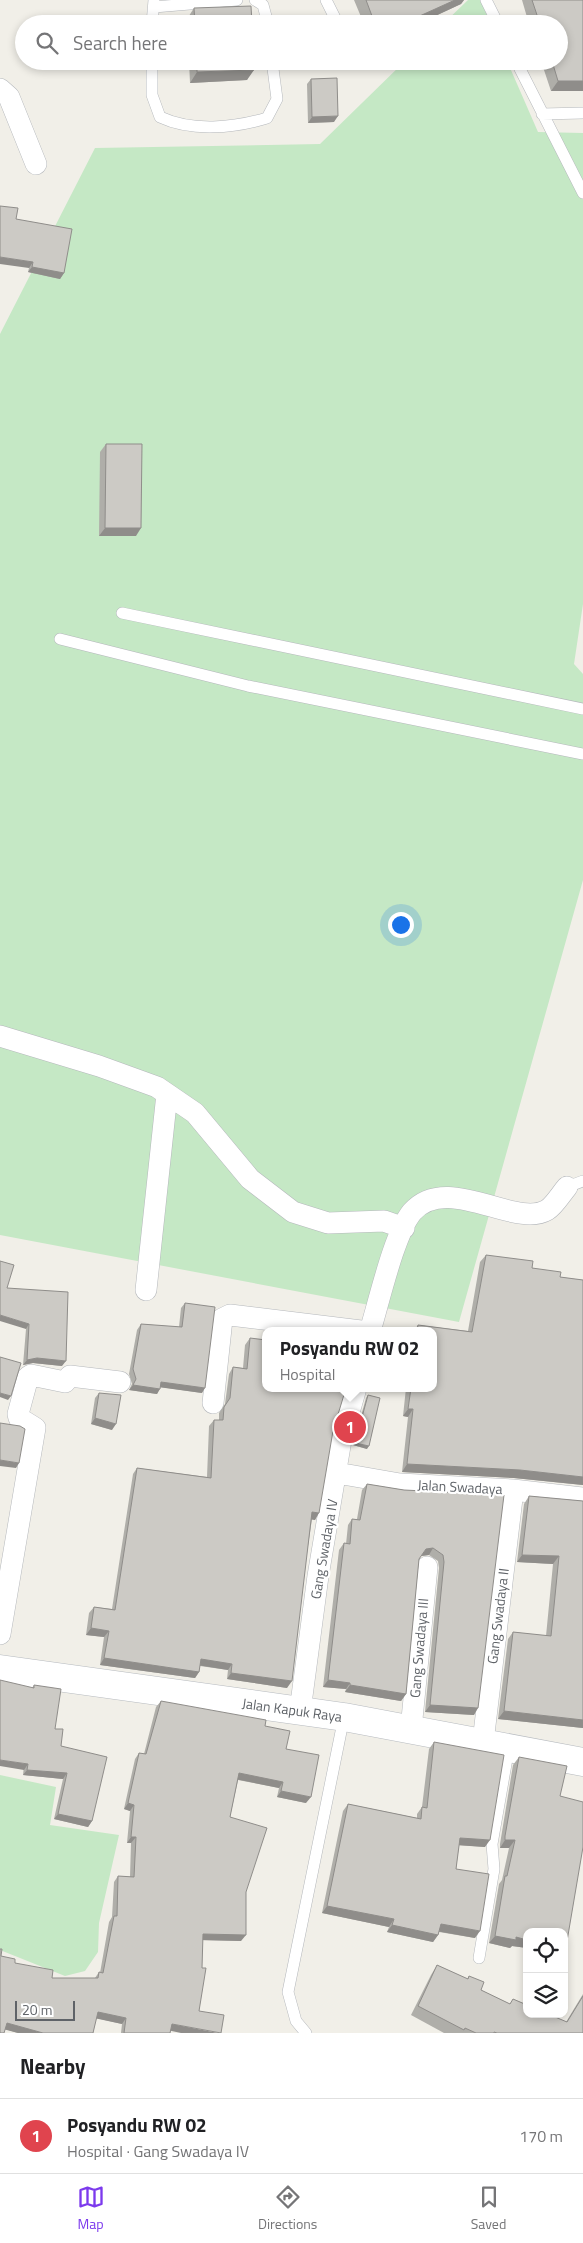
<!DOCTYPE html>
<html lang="en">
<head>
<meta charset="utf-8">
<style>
  body { margin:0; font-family:"Titillium Web",sans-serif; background:#f6f6f6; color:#202124 }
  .controls { position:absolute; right:15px; bottom:15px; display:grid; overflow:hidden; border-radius:10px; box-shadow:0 2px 8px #0003 }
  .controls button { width:45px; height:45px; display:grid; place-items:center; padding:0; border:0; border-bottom:1px solid #e0e0e0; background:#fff; color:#202124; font:25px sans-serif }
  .scale { position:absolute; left:15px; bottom:12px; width:60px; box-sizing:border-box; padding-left:5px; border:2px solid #5f6368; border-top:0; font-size:14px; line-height:18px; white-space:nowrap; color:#5f6368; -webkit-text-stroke:4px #fff; paint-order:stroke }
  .you { position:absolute; left:400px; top:924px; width:18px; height:18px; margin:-12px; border:4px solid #fff; border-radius:50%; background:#1a73e8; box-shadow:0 0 0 8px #1a73e833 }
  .badge { display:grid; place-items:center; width:32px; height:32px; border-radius:50%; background:#7c3aed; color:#fff; font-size:16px; font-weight:700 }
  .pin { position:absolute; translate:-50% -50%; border:2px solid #fff; box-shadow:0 1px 5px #0006 }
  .popup { position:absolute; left:262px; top:1327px; width:175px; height:65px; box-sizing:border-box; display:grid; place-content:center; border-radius:10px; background:#fff; filter:drop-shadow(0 1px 4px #0005); font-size:16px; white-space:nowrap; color:#757577 }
  .popup b { font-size:19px; color:#202124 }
  .popup::after { content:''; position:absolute; left:50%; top:100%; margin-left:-10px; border:10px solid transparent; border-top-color:#fff }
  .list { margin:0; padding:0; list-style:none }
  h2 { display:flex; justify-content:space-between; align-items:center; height:65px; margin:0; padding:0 20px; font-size:21px }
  h2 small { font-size:16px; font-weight:400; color:#757577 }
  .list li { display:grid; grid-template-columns:32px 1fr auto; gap:15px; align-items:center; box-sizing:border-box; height:75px; padding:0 20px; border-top:1px solid #e0e0e0 }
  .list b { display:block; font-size:19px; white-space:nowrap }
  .list p { margin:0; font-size:16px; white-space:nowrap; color:#757577 }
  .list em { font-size:16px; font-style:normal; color:#757577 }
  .icon { flex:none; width:28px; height:28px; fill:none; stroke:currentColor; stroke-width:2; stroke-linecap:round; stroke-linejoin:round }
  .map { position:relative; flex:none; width:583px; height:2033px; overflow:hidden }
  .search { position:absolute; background:#fff; box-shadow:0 2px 8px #0003; left:15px; right:15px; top:15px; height:55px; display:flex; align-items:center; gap:12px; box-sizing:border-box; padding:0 18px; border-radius:28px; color:#757577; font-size:19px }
  .sheet { height:140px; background:#fff }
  nav { display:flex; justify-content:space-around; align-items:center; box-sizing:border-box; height:70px; border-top:1px solid #e0e0e0; background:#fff; font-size:14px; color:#757577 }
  nav a { display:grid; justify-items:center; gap:2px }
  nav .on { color:#7c3aed }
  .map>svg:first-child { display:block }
</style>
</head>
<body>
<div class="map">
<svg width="583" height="2033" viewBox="0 0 583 2033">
  <rect width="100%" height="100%" fill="#f1efe8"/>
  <path fill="#c5e8c5" d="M468 0H480L491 24H443Z
    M405 61H507L538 132 583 133V604L574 664 583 674V880L459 1322 0 1235V334L95 148 320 144Z
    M0 1775 56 1787 50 1825 119 1835 99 1923 98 1952 85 1971 65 1976 0 1950Z"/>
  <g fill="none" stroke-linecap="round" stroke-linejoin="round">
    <g stroke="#b5b8bc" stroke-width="12">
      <path id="lane" d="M255 0 263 5 268 24
        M326 0 338 24
        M486 0 498 24
        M154 7 237 0
        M152 24 154 0
        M152 61V95L160 117C192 132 234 128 267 118L277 99 272 61
        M516 61 583 193
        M542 114 583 113
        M122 613 583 709
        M60 639 248 686 583 754
        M567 1187 583 1181
        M479 1958 494 1869 492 1844 509 1747
        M306 2033 296 2021 288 1992 344 1717"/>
    </g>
    <g stroke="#b5b8bc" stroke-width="22">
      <path id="street" d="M0 89 9 97 36 164
        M0 1036 99 1066 157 1087 195 1113 250 1179 293 1212 328 1223 384 1221 404 1228
        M146 1290 167 1094
        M370 1331C379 1302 394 1234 412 1212 447 1172 515 1229 547 1210 554 1206 561 1194 567 1187
        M213 1403 222 1319 230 1315 361 1331
        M337 1473 400 1484 513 1490 583 1498
        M0 1634 35 1428 19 1418 18 1414 28 1377 31 1375 65 1382 70 1376 120 1382
        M300 1711 318 1576 341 1440 356 1388
        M411 1729 427 1567
        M483 1742 513 1490"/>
    </g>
    <g stroke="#b6babf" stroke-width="29">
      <path id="secondary" d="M0 1669 344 1717 583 1762"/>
    </g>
    <use href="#lane" stroke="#fff" stroke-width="11"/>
    <use href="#street" stroke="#fff" stroke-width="21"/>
    <use href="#secondary" stroke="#fff" stroke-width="28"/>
  </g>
  <path fill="#afaea9" d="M354 0H464L461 4 418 24H364Z
    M522 0H583V91H551L541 61H559V24H529Z
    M194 8 252 24H187V19Z
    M189 61H254L247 80 190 83Z
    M311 79 334 122 308 123 307 84Z
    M16 219 64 273 60 279 28 272 29 268Z
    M106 444 136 536H99L100 452Z
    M486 1255 532 1268 560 1277 583 1280V1485L514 1478 402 1472 408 1417 403 1416 406 1388H434V1331H414L418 1325 468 1331 480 1262Z
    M7 1288 62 1366 33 1363 23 1365 26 1329Z
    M185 1303 202 1393 160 1387 157 1394 129 1390 132 1384 129 1374 137 1330 141 1324 179 1327 181 1308Z
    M250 1338 333 1431 315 1520 312 1519 287 1688 227 1679 228 1670 200 1666 199 1672 195 1678 100 1665 104 1637 86 1635 89 1613 94 1607 112 1609 133 1474 137 1468 207 1477 209 1426 214 1420H219V1413L225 1404 229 1374 233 1367 243 1368 245 1345Z
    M99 1393 112 1430 91 1424 95 1398Z
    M368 1395 367 1449 353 1445 366 1398Z
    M367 1484 404 1490 504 1495 474 1715 425 1712 439 1568 438 1561 429 1555 421 1556 419 1559 406 1694 401 1701 345 1692 346 1689 323 1687 339 1550 344 1543 346 1544 348 1525 352 1519H357L362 1490Z
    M529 1496 583 1501V1728L498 1719 508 1639 513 1632 546 1636 553 1564 517 1562 524 1504Z
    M34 1685 55 1729 61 1746 92 1821 88 1827 54 1819 63 1779 23 1775 32 1688Z
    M161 1701 265 1726 286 1749 306 1803 277 1797 279 1788 238 1780 230 1817 246 1892 241 1941 202 1940 170 2033H121L122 2024 96 2018 93 2033H18L5 2029 1 1956 15 1963 52 1978H95L99 1972 100 1973 109 1922 112 1917 114 1882 118 1876 130 1877 131 1843H127L130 1811 124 1809 135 1759 139 1753 144 1754 156 1707Z
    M434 1742 485 1847 459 1845 456 1869 475 1938 439 1932 438 1935 433 1942 387 1932 389 1927 322 1913 343 1811 348 1804 417 1818V1814L422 1807 429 1749Z
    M519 1757 527 1932V1948L512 1946 510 1948 489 1943 499 1884 502 1880 509 1848H500V1844L513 1765Z
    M437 1965 467 1979 469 1976 481 1990 510 2004 513 1999 566 2022 583 1994V2033H444L411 2015 431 1975Z"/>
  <path fill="#8f8d8a" d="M455 0H464L461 4 418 24H402Z
    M254 70 247 80 190 83 197 72Z
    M558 81H583V91H551Z
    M338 116 334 122 308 123 312 117Z
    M0 257 33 262 29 268 0 264Z
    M32 267 64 273 60 279 28 272Z
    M105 528H141L136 536H99Z
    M0 1315 29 1324 26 1329 0 1321Z
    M37 1358 66 1361 62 1366 33 1363 23 1365 27 1360Z
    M161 1382 205 1388 202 1393 158 1387Z
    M133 1385 160 1389 157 1394 129 1390Z
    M0 1393 11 1396 8 1400 0 1397Z
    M408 1409H413L408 1417 403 1416Z
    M95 1418 116 1424 112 1430 91 1424Z
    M355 1443 369 1446 367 1449 353 1445Z
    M0 1460 19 1463 16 1468 0 1466Z
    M407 1464 520 1470 583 1477V1485L514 1478 402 1472Z
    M312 1512 319 1513 315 1520 308 1519Z
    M433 1548 429 1555 421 1556 426 1549Z
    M522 1555 559 1556 553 1564 517 1562Z
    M91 1628 109 1631 104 1637 86 1635Z
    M104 1658 199 1672 195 1678 100 1665Z
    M201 1659 232 1664 228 1670 197 1665Z
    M231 1673 292 1681 287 1688 227 1679Z
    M328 1680 350 1683 346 1689 323 1687Z
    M350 1685 406 1694 401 1701 345 1692Z
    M430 1705 478 1708 474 1715 425 1712Z
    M504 1711 583 1720V1728L498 1719Z
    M0 1760 28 1764 24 1770 0 1766Z
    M27 1770 67 1773 63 1779 23 1775Z
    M239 1773 283 1782 279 1788 235 1779Z
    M281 1791 311 1797 306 1803 277 1797Z
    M128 1803 134 1805 130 1811 124 1809Z
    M58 1814 92 1821 88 1827 54 1819Z
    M131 1837H136L131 1843H127Z
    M460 1838 490 1840 485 1847 455 1845Z
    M505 1840H515L509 1848H500Z
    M327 1906 394 1919 389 1927 322 1913Z
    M441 1924 480 1931 475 1938 436 1931Z
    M392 1925 438 1935 433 1942 387 1932Z
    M203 1934 246 1935 241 1941 198 1940Z
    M495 1936 516 1937 527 1940V1948L512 1946 510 1948 489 1943Z
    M98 2012 126 2018 122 2024 94 2018Z
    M7 2023 43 2033H18L3 2029Z
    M172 2024 218 2033H181L167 2030Z"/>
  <path fill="#cccac5" stroke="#8f8d8a" d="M366 0H455L402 24H375Z
    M532 0H583V81H558L552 61H559V24H540Z
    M251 6 252 24H195L194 8Z
    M197 61H254V70L197 72Z
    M337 78 338 116 312 117 311 79Z
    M0 206 18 208 16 219 72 229 64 273 32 267 33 262 0 257Z
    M106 444H142L141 528H105Z
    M486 1255 533 1261 532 1268 561 1272 560 1277 583 1280V1477L520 1470 407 1464 413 1409H408L411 1388H434V1331H417L418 1325 472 1332Z
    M0 1261 14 1265 7 1288 68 1292 66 1361 37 1358 27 1360 29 1324 0 1315Z
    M185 1303 215 1307 205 1388 161 1382 160 1389 133 1385 136 1379 133 1369 141 1324 182 1327Z
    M295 1328 314 1331H295Z
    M250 1338 266 1340V1388H346L333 1431 319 1513 312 1512 292 1681 231 1673 232 1664 201 1659 199 1672 104 1658 109 1631 91 1628 94 1607 115 1610 137 1468 211 1478 214 1420H223L224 1407 230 1398 233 1367 247 1369Z
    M0 1357 21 1363 11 1396 0 1393Z
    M99 1393 121 1395 116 1424 95 1418Z
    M368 1395 380 1398 369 1446 355 1443Z
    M0 1423 20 1426 25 1429 19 1463 0 1460Z
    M367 1484 404 1490 504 1495 478 1708 430 1705 444 1562 443 1555 433 1548 426 1549 419 1559 406 1694 350 1685V1683L328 1680 344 1543 350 1544 352 1519 360 1520Z
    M529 1496 583 1501V1720L504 1711 513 1632 551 1636 559 1556 522 1555Z
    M0 1680 34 1688V1685L61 1689 55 1729H63L61 1746 107 1757 92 1821 58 1814 67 1773 27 1770 28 1764 0 1760Z
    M161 1701 266 1720 265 1726 290 1731 286 1749 319 1755 311 1797 281 1791 283 1782 239 1773 230 1817 267 1828 246 1892V1935L203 1934 202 1968H206L199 2011 224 2015 221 2033 172 2024 170 2033H124L126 2018 98 2012 93 2033H43L7 2023 4 2033H0V1949H2L1 1956 15 1959V1963L53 1970 52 1978H98L99 1972 103 1973 114 1916H117L118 1876 134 1877 136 1837H131L134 1805 128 1803 139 1753 146 1754Z
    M434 1742 504 1755 490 1840 460 1838 456 1869 489 1874 480 1931 441 1924 438 1935 392 1925 394 1919 327 1906 348 1804 421 1819 422 1807 427 1808Z
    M519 1757 567 1766 560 1796 583 1802V1847L566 1947H564V1932H527V1940L516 1937V1940L495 1936 505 1876H507L515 1840H505V1836Z
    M437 1965 468 1979 469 1976 484 1982 481 1990 510 2004 513 1999 527 2005V2014H548L567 2022 583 1996V2033H497L494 2032V2033H476L465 2028 464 2030 418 2006Z"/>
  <g text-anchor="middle" stroke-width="4.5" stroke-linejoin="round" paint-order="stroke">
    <g font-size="14" fill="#5f6368" stroke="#fff">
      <text transform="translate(460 1487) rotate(3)" y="5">Jalan Swadaya</text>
      <text transform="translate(324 1549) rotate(-80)" y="5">Gang Swadaya IV</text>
      <text transform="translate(498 1616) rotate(-83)" y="5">Gang Swadaya II</text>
      <text transform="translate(419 1648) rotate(-85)" y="5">Gang Swadaya III</text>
      <text transform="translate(292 1710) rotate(8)" y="5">Jalan Kapuk Raya</text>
    </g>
  </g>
</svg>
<div class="controls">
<button><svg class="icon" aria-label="locate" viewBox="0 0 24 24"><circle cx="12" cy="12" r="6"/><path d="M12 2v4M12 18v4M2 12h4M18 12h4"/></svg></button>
<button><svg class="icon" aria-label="layers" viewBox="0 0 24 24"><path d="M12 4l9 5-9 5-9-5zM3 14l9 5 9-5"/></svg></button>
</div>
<div class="scale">20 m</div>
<div class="you"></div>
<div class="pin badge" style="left:350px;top:1427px;background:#e0444e">1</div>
<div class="popup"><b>Posyandu RW 02</b>Hospital</div>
<div class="search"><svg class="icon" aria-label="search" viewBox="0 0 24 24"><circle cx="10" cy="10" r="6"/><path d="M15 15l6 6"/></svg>Search here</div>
</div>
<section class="sheet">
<h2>Nearby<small></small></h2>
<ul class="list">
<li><span class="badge" style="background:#e0444e">1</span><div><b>Posyandu RW 02</b><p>Hospital · Gang Swadaya IV</p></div><em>170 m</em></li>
</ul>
</section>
<nav>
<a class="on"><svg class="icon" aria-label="map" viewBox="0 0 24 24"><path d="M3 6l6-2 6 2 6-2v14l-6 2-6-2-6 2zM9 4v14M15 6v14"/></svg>Map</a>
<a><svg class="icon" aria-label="directions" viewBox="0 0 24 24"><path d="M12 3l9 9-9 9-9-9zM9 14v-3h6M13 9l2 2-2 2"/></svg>Directions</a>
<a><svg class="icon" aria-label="saved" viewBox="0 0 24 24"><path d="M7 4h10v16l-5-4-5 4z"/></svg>Saved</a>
</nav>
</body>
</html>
